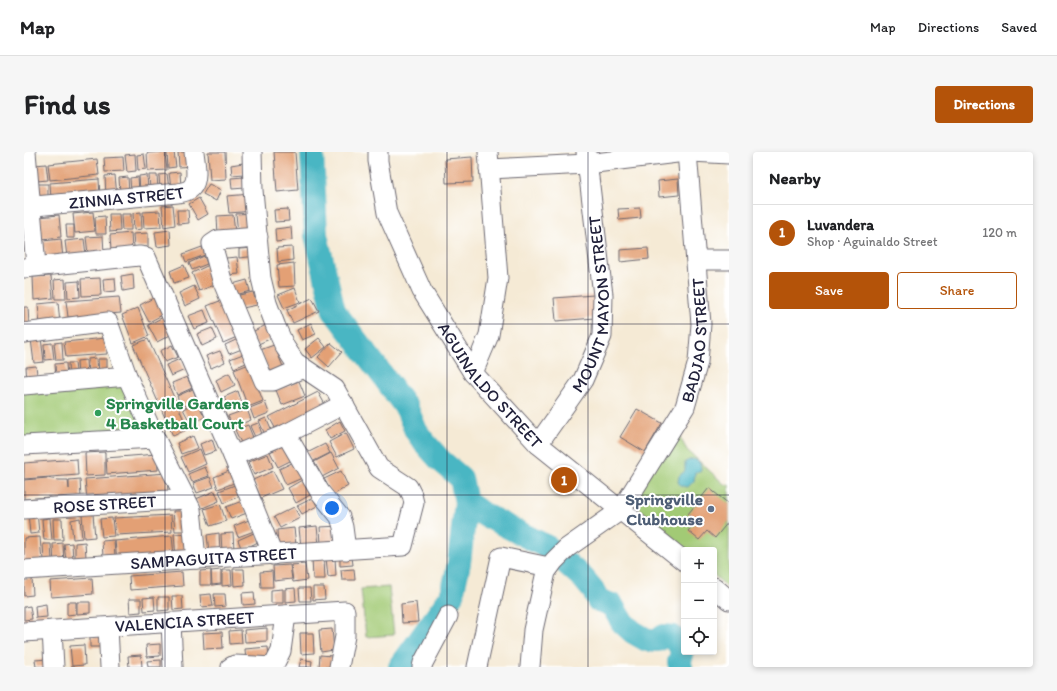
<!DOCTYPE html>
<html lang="en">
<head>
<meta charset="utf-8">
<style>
  body { margin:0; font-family:Itim,sans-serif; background:#f6f6f6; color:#202124 }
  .controls { position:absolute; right:12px; bottom:12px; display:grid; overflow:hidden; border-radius:4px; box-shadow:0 2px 6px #0003 }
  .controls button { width:36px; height:36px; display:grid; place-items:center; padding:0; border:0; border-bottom:1px solid #e0e0e0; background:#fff; color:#202124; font:20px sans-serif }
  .you { position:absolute; left:308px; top:356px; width:14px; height:14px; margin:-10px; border:3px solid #fff; border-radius:50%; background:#1a73e8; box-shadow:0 0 0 6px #1a73e833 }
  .badge { display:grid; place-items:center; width:26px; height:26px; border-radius:50%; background:#b45309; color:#fff; font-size:13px; font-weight:700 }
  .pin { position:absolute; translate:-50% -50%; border:2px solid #fff; box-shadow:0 1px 4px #0006 }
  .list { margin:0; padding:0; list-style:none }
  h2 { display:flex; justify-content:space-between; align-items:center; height:52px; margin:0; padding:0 16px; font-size:17px }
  h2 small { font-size:13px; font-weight:400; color:#757577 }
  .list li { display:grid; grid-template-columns:26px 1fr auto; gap:12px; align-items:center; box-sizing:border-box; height:56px; padding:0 16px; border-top:1px solid #e0e0e0 }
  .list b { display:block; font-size:15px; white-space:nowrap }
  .list p { margin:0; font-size:13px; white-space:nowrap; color:#757577 }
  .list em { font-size:13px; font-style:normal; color:#757577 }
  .actions { display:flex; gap:8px; padding:12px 16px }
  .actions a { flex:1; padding:9px 0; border:1px solid #b45309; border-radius:4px; text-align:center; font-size:14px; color:#b45309 }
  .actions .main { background:#b45309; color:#fff }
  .icon { flex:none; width:22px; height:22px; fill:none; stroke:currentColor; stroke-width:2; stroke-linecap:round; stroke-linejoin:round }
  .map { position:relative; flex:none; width:705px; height:515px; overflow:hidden; border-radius:4px }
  header { display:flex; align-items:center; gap:24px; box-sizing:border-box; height:56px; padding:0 20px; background:#fff; border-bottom:1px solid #e0e0e0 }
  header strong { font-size:19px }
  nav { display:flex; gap:22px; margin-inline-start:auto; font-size:14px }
  .intro { display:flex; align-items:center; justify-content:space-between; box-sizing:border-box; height:96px; padding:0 24px }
  h1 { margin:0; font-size:28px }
  .button { padding:10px 18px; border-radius:4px; background:#b45309; color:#fff; font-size:14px; font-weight:700 }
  main { display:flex; gap:24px; padding:0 24px }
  aside { flex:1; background:#fff; border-radius:4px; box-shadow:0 2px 6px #0003 }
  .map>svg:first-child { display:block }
</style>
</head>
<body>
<header>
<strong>Map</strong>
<nav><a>Map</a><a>Directions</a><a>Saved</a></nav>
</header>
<div class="intro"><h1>Find us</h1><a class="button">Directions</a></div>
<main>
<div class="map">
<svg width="705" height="515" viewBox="0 0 705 515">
  <rect width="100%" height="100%" fill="#fff"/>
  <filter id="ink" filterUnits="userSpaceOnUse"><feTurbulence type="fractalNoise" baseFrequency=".025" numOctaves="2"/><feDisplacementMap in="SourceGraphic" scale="8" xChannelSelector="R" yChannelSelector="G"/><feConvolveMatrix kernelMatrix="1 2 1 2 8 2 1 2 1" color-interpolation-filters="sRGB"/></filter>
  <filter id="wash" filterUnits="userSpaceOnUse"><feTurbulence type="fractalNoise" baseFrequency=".012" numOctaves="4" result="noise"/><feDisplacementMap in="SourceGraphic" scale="16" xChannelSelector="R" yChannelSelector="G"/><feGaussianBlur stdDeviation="0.9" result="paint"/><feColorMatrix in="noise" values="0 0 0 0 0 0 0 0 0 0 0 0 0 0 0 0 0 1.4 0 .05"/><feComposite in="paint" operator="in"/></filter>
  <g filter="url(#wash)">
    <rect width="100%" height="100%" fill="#f5ead5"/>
    <path fill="#a2ca75" stroke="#627658" d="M101 231 124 282 0 290V239Z
      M653 280 663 298 700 332 705 333V437L690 423V398H662L608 349Z
      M365 435 370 483 342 485 337 437Z"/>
    <path fill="#49b6c3" stroke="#366c7f" d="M668 307C675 308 677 311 677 318L671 321 670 329 664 335 657 334 654 330 655 324 661 319V310Z"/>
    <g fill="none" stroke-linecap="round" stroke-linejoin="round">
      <path stroke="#49b6c3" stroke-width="24" d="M288 0 292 83 310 159 359 224 383 257 392 279 400 290 416 308 437 326 442 350 435 411 428 443 376 515
        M442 350 459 362 525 396 559 426 569 438 574 448 588 453 598 470 609 480 623 488H634L640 484 649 485 656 494 658 503 655 510 657 515"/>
    </g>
    <g id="blocks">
      <path fill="#e3a075" d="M141 0 143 18 124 19 123 1Z
        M143 0H150L152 15 144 16Z
        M154 0H168L169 14 155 15Z
        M184 0H201L202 27 186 28Z
        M250 0H271L274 38 253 40Z
        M111 2 112 19 103 20 101 3Z
        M120 2 122 17 114 18 113 3Z
        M99 5 100 19 81 20 80 6Z
        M448 5 449 30 422 31 421 7Z
        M73 7 75 23 26 28 24 12Z
        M219 11 220 22 208 23 207 13Z
        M22 12 24 28 13 29 11 13Z
        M156 20 157 35 147 36 145 21Z
        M143 22 145 37H136L135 23Z
        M91 23 93 44 82 45 81 24Z
        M123 23 124 38 116 39 115 24Z
        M125 23H133L134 37 126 38Z
        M104 25 105 41H96L95 26Z
        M114 25 115 40H107L106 26Z
        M220 25 221 36 208 37 207 26Z
        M75 27 76 45 27 48 26 31Z
        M654 27 655 43 635 45 634 29Z
        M14 32H24V48L15 49Z
        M185 32 197 38 192 49 179 42Z
        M227 42 229 59 205 61 203 44Z
        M175 46 184 62 174 68 165 52Z
        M149 53 151 73 140 75 138 54Z
        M616 56 617 66 595 68 594 57Z
        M264 57 265 69 251 70 250 58Z
        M153 58H164L165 71 154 72Z
        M136 59 137 75 120 76 119 60Z
        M69 60 71 79 51 81 49 62Z
        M117 60 118 77 110 78 109 61Z
        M231 61 233 81 214 82 212 62Z
        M85 62H95L96 79 86 80Z
        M97 62H107V78H98Z
        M35 63 37 85 18 87 15 65Z
        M209 63 211 81 194 83 193 64Z
        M81 64 82 82H72L71 65Z
        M42 73H50V86H43Z
        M267 75 268 88 252 90 251 77Z
        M146 78 147 93 133 95 131 80Z
        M107 81 108 98 87 99 86 83Z
        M124 81V95H110L109 82Z
        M79 84 80 101 64 102 62 85Z
        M37 87 39 106 21 108 19 89Z
        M60 87 62 103 43 105 41 89Z
        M178 95 181 103 162 110 159 102Z
        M268 95 269 108 254 110 253 96Z
        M232 96 233 104 215 106V97Z
        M624 96 625 107 596 110V98Z
        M180 104 183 112 168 118 165 111Z
        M213 105 215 122 204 123 202 106Z
        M270 111 271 134 255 135 253 113Z
        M160 113 165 126 150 131 146 119Z
        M185 113 193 132 175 139 168 121Z
        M109 122 110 137 99 139 97 124Z
        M27 124 29 146 10 148 9 125Z
        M76 126 77 143 58 144 57 127Z
        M91 126 92 139 80 140 79 127Z
        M41 127 42 147H31L30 128Z
        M223 128 226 139 208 144 205 133Z
        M55 129 56 145 44 146 43 130Z
        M170 134 176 147 161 154 155 141Z
        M271 136 276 150 260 156 254 143Z
        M229 140 233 153 214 157 211 144Z
        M570 143 571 166 532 169 530 146Z
        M133 144 142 161 125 170 116 153Z
        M95 145 97 161 44 165 42 149Z
        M288 146 295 159 269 171 263 158Z
        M198 148 213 185 199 191 183 154Z
        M34 150 36 172 16 174 14 152Z
        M0 155H4L5 173H0Z
        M114 156 125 184 109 191 98 163Z
        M180 158 185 171 170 177 164 164Z
        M143 163 152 180 133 190 124 173Z
        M287 171 292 182 278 188 273 178Z
        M242 173 248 186 232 193 226 181Z
        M188 176 193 187 178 194 173 182Z
        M17 186 20 210 10 211 7 187Z
        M82 186 83 202 42 205 40 190Z
        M295 186 302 195 288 206 281 197Z
        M124 187 164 277 149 284 109 193Z
        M214 187 218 197 205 202 201 193Z
        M38 190 39 208H32L30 191Z
        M28 191 30 207 21 208 20 192Z
        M307 191 318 200 305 215 294 205Z
        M148 193 154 205 141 210 136 199Z
        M250 193 260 217 246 223 236 198Z
        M196 199 201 210 187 216 182 204Z
        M219 202 222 211 210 216 206 207Z
        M72 206 73 226H65L64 207Z
        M74 207H83V224H75Z
        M156 207 161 218 147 224 142 213Z
        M62 208 63 224 54 225 53 209Z
        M42 211 43 227 32 228 31 212Z
        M44 211H51L53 228 45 229Z
        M225 212 239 249 224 255 210 218Z
        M12 214 14 230 3 231 2 215Z
        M205 221 211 233 197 240 192 228Z
        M163 225 168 236 153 243 148 231Z
        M275 229 281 244 258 253 252 238Z
        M169 237 173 249 158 255 153 244Z
        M214 239 218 251 204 257 200 245Z
        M294 240 303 256 254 281 245 265Z
        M173 250 181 265 167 272 159 257Z
        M241 250 245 261 230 267 226 256Z
        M223 257 227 268 209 275 204 264Z
        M613 257 638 271 621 300 596 285Z
        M242 266 249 282 242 285 235 269Z
        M316 269 321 279 306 287 301 278Z
        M234 271 238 282 231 285 226 274Z
        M224 273 230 288 218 293 211 278Z
        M322 281 330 297 313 305 305 290Z
        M169 284 174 296 157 302 153 291Z
        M188 287 192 299 180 303 176 292Z
        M301 292 306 301 288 310 283 301Z
        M260 293 268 308 254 315 246 300Z
        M176 297 182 312 164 320 157 305Z
        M81 300V323L62 324 61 301Z
        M307 301 315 316 298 325 290 310Z
        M133 302 134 318 83 322 82 306Z
        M244 302 249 315 230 323 224 310Z
        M53 307 54 323 0 327V311Z
        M270 310 278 326 262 333 255 317Z
        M181 315 185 324 168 330 164 322Z
        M205 319 210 331 194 337 190 325Z
        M249 319 258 337 237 346 229 328Z
        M317 319 324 334 309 343 300 327Z
        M143 321 144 342 63 348 61 327Z
        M186 325 190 335 173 341 169 331Z
        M23 326 34 328H44L45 337V328L56 327 57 346 35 347 25 345 0 347V328Z
        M278 328 286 343 272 351 264 336Z
        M211 333 216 344 200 351 195 339Z
        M685 336 705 352V369L691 386 683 379 675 388 664 379 672 369 664 362Z
        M191 339 195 349 176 357 172 347Z
        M289 346 293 354 278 362 273 354Z
        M218 349 223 361 207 367 202 355Z
        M196 352 202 369 186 374 180 357Z
        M270 355 276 366 256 376 250 365Z
        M149 359H162L164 379H151Z
        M13 360 15 381 6 382 4 361Z
        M69 362 71 385 60 386 58 363Z
        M147 363 148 380 92 383 90 366Z
        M26 366 28 388H20L18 367Z
        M56 366 58 386 49 387 47 368Z
        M88 366 90 384 78 385 76 367Z
        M29 367H38L39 388H30Z
        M225 368 230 379 214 385 210 374Z
        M293 374 295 393 277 395 275 376Z
        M316 374 317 392 297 393 296 375Z
        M270 376 272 393 254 395 253 378Z
        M232 380 236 389 218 398 214 388Z
        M165 381 167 404 152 405 150 382Z
        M195 381 196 399 185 400 183 383Z
        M209 381 210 398 198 399 197 382Z
        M148 384 150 404 93 408 91 389Z
        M16 385 18 410 0 411V386Z
        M90 388 91 405H79L78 389Z
        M61 390 62 406H51V391Z
        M39 391 40 415 30 416 29 392Z
        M48 391 49 408 42 409 40 392Z
        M19 392H27L28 409H20Z
        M311 405 312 424 304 425 302 406Z
        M328 405 329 413 316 414V406Z
        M288 406H300L301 427H289Z
        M281 412 283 428 269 430 267 413Z
        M266 413 268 427 250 429 249 414Z
        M209 417H220L221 433 210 434Z
        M330 417 331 428H318L317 418Z
        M187 418V433H176V419Z
        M197 418V432L188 433 187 419Z
        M198 418H207L208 433 198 434Z
        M248 419 249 435H237L236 420Z
        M158 420 159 434 106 438 105 424Z
        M8 426 9 443 0 444V427Z
        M68 426 69 442 27 445 26 429Z
        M289 435H300L301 447 289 448Z
        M271 436 272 449 261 450V437Z
        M275 436H286L287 449H276Z
        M259 437V451H247V438Z
        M230 440 231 452 219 453 218 441Z
        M187 442 189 454 177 455 176 443Z
        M190 442H201L202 454 191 455Z
        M148 444H158L159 457 149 458Z
        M130 445 131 458 120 459 119 446Z
        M134 445H145V458L134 459Z
        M105 447H117V460L106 461Z
        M43 450H52V462L43 463Z
        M53 450H66V461L53 462Z
        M392 450 394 470 378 471 377 452Z
        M22 452 23 465 12 466 11 454Z
        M6 454 8 467 0 468V455Z
        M243 476V489L221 490 220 478Z
        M308 477 310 498 297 500 295 478Z
        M217 478 218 491 206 492 205 479Z
        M198 480 199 496 180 497 179 481Z
        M276 481H289L290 501 277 502Z
        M78 484V495H66V485Z
        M136 492V504L123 505 122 493Z
        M60 493 61 513 48 514 46 494Z
        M244 495 245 509 222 511 221 497Z
        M117 503 118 515H105L104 504Z
        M296 503 308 504 307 515H295Z
        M23 507V515H12L11 508Z
        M277 507 288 509 287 515H275Z
        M137 508V515H124L123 509Z"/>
    </g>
  </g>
  <g filter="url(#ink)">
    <use href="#blocks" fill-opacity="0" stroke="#6c6871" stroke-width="1"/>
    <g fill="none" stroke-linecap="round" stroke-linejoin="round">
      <g stroke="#6c6871" stroke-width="21">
        <g id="minor">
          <path d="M2 0 12 114"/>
          <path id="s1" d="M354 0V9L363 61 398 139 449 221 514 292 660 409"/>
          <path d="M667 0 705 2"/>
          <path d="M465 17 563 12 661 0"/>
          <path id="s2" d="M0 55 154 41C159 40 165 39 168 35 175 27 171 10 170 0"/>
          <path d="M234 85 194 88 188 92 198 128 240 229H249L279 216"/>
          <path d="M672 108H705"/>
          <path d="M0 116 115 104 122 105 209 304 249 403"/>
          <path d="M0 181 84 170 103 224 131 286 167 357 172 407"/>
          <path d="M449 221 465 183 474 126 464 0"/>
          <path d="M0 233 103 224"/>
          <path d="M262 282 296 340 316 365 319 375 322 398"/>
          <path id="s3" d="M514 292 559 228 578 184 579 143 562 0"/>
          <path d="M0 293 131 286"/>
          <path d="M209 304 262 282 320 252"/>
          <path id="s4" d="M0 357 162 347"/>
          <path id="s5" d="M0 418 379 394 390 351 388 343 384 335 355 316 311 237 271 210 261 195 252 175 243 151 237 126 229 38 228 0"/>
          <path d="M690 435 705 448"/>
          <path d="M147 470 149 515"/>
          <path d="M84 475 86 515"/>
          <path d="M28 478 30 515"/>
          <path id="s6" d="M0 480 321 459V484L315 515"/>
          <path d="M207 515 211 513 249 515"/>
          <path d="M249 515 257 499 262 463"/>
          <path d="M398 515 399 511 424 464"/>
          <path d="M453 515 477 405 525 415"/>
          <path id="s7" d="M506 515 509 478 522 420 530 409 543 396 597 358 661 255 674 210 677 172 663 0"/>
        </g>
      </g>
      <use href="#minor" stroke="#fff" stroke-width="19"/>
    </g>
  </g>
  <path fill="none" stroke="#22223b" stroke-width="1" stroke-opacity="0.55" d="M141 0V515M282 0V515M423 0V515M564 0V515M0 172H705M0 343H705"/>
  <circle fill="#2e9e5b" stroke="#fff" stroke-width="1.5" cx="74" cy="261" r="4"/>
  <circle fill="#5c6f8a" stroke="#fff" stroke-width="1.5" cx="687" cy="357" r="4"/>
  <g text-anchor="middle" stroke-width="4" stroke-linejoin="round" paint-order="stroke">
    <g font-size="17" fill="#22223b" stroke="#fff">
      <text dy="6" stroke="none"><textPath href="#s2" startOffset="103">ZINNIA STREET</textPath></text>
      <text dy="6" stroke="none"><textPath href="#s3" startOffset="156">MOUNT MAYON STREET</textPath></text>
      <text dy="6" stroke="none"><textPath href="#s7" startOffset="384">BADJAO STREET</textPath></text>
      <text dy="6" stroke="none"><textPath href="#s1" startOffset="264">AGUINALDO STREET</textPath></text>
      <text dy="6" stroke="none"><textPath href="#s4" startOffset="81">ROSE STREET</textPath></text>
      <text dy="6" stroke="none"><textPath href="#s5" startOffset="190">SAMPAGUITA STREET</textPath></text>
      <text dy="6" stroke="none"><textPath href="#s6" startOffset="161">VALENCIA STREET</textPath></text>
    </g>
    <g font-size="17" font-weight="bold" fill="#27864d" stroke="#fff" text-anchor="start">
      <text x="82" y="257">Springville Gardens<tspan x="82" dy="20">4 Basketball Court</tspan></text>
    </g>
    <g font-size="17" font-weight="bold" fill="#4e5e75" stroke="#fff" text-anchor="end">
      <text x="679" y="353">Springville<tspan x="679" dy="20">Clubhouse</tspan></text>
    </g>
  </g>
</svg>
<div class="controls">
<button>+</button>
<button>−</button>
<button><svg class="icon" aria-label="locate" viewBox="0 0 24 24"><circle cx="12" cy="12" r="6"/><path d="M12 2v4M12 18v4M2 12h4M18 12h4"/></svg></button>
</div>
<div class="you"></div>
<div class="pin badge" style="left:540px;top:328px">1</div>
</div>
<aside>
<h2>Nearby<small></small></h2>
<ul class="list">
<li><span class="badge">1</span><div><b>Luvandera</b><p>Shop · Aguinaldo Street</p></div><em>120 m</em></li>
</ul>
<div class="actions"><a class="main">Save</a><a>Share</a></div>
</aside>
</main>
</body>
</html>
